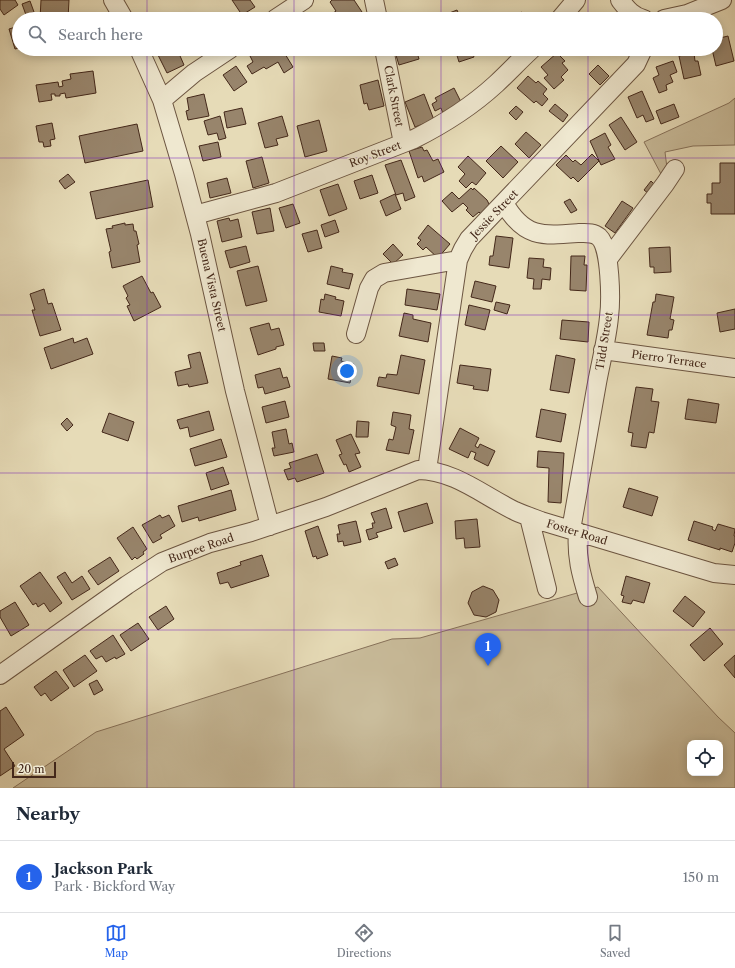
<!DOCTYPE html>
<html lang="en">
<head>
<meta charset="utf-8">
<style>
  body { margin:0; font-family:"Libre Caslon Text",serif; background:#f2f2f3; color:#1f2937 }
  .controls { position:absolute; right:12px; bottom:12px; display:grid; overflow:hidden; border-radius:8px; box-shadow:0 2px 10px #0003 }
  .controls button { width:36px; height:36px; display:grid; place-items:center; padding:0; border:0; border-bottom:1px solid #e0e1e3; background:#fff; color:#1f2937; font:20px sans-serif }
  .scale { position:absolute; left:12px; bottom:10px; width:44px; box-sizing:border-box; padding-left:4px; border:2px solid #44281a; border-top:0; font-size:11px; line-height:14px; white-space:nowrap; color:#44281a; -webkit-text-stroke:3px #efe8d0; paint-order:stroke }
  .you { position:absolute; left:347px; top:371px; width:14px; height:14px; margin:-10px; border:3px solid #fff; border-radius:50%; background:#1a73e8; box-shadow:0 0 0 6px #1a73e833 }
  .badge { display:grid; place-items:center; width:26px; height:26px; border-radius:50%; background:#2563eb; color:#fff; font-size:13px; font-weight:700 }
  .pin { position:absolute; translate:-50% -33px; filter:drop-shadow(0 1px 2px #0008) }
  .pin::after { content:''; position:absolute; top:21px; width:14px; height:12px; background:inherit; clip-path:polygon(0 0,100% 0,50% 100%) }
  .list { margin:0; padding:0; list-style:none }
  h2 { display:flex; justify-content:space-between; align-items:center; height:52px; margin:0; padding:0 16px; font-size:17px }
  h2 small { font-size:13px; font-weight:400; color:#747a83 }
  .list li { display:grid; grid-template-columns:26px 1fr auto; gap:12px; align-items:center; box-sizing:border-box; height:72px; padding:0 16px; border-top:1px solid #e0e1e3 }
  .list b { display:block; font-size:15px; white-space:nowrap }
  .list p { margin:0; font-size:13px; white-space:nowrap; color:#747a83 }
  .list em { font-size:13px; font-style:normal; color:#747a83 }
  .icon { flex:none; width:22px; height:22px; fill:none; stroke:currentColor; stroke-width:2; stroke-linecap:round; stroke-linejoin:round }
  .map { position:relative; flex:none; width:735px; height:788px; overflow:hidden }
  .search { position:absolute; background:#fff; box-shadow:0 2px 10px #0003; left:12px; right:12px; top:12px; height:44px; display:flex; align-items:center; gap:10px; box-sizing:border-box; padding:0 14px; border-radius:22px; color:#747a83; font-size:15px }
  .sheet { height:124px; background:#fff }
  nav { display:flex; justify-content:space-around; align-items:center; box-sizing:border-box; height:56px; border-top:1px solid #e0e1e3; background:#fff; font-size:11px; color:#747a83 }
  nav a { display:grid; justify-items:center; gap:2px }
  nav .on { color:#2563eb }
  .map>svg:first-child { display:block }
</style>
</head>
<body>
<div class="map">
<svg width="735" height="788" viewBox="0 0 735 788">
  <rect width="100%" height="100%" fill="#e6dbb7"/>
  <filter id="stains"><feTurbulence type="fractalNoise" baseFrequency=".005" numOctaves="4"/><feColorMatrix values="0 0 0 0 .2 0 0 0 0 .09 0 0 0 0 .02 0 0 0 .5 -.17"/></filter>
  <radialGradient id="worn" r=".72"><stop offset=".6" stop-color="#630" stop-opacity="0"/><stop offset="1" stop-color="#630" stop-opacity=".3"/></radialGradient>
  <path fill="#cabd9c" stroke="#87725b" fill-rule="evenodd" d="M735 98V145L693 146 665 152 667 168 661 174 644 142 729 103Z
    M598 587 718 717 735 733V788H13L96 732 392 639 420 638ZM690 743H720V773H690Z"/>
  <path fill="#98856c" stroke="#44281a" d="M0 0H15L18 5 4 15 0 9Z
    M41 0H69L68 19H40Z
    M232 0H250L255 7 242 15Z
    M332 0H354L362 12 351 19H331L329 16 336 11 330 2Z
    M30 1 34 12 26 15 22 4Z
    M457 10 461 19H434Z
    M521 12 526 15 527 14 534 19H515Z
    M314 13 318 19H306Z
    M19 26V48L15 49 9 29Z
    M728 36 734 61 716 66 712 49H716V39Z
    M155 49H177L184 65 167 73Z
    M261 49H282L293 67 284 73 278 62 266 69 264 67 252 74 247 66 253 62 250 56Z
    M394 49H416L419 59 399 65Z
    M455 49H471L474 57 459 62Z
    M496 49H507L497 53Z
    M581 49H594L587 55Z
    M557 53 565 61 562 63 568 70 561 77 564 80 554 89 544 78 548 75 541 67Z
    M694 53 695 61H698L701 75 684 79 679 56Z
    M673 61 677 72 670 75 673 82 666 85 667 90 659 93 653 78 659 75 656 67Z
    M598 65 609 76 600 85 589 74Z
    M236 66 247 82 234 91 223 75Z
    M93 71 96 93 66 98 65 93 60 94V96H55V94H51L52 100 39 102 36 85 58 82 59 87 63 86 62 81 71 79 70 74Z
    M528 76 536 83 538 81 547 89 543 94 548 99 542 106 536 101 534 103 517 88Z
    M378 80 384 106 369 110 367 103 364 104 360 85Z
    M454 88 462 104 443 114 441 108 435 111 432 104 437 101 435 98Z
    M642 91 654 119 646 122 643 115 637 118 628 97Z
    M204 94 209 116 188 120 186 111 189 110 187 98Z
    M424 94 434 120 415 127 405 102Z
    M555 104 568 115 563 122 549 111Z
    M674 104 679 117 661 124 656 111Z
    M516 106 523 112 516 120 509 113Z
    M242 108 246 124 227 128 224 112Z
    M220 116 226 138 219 140 217 133 208 135 204 121Z
    M282 116 288 136 276 139 278 145 265 148 258 123Z
    M621 117 637 142 625 150 609 125Z
    M319 120 327 151 305 157 297 126Z
    M52 123 55 139 50 140 51 146 44 147 43 142H39L36 126Z
    M137 124 143 151 85 163 79 136Z
    M526 132 541 145 529 158 515 144Z
    M605 133 611 145 608 147 615 159 601 165 590 141Z
    M218 142 221 157 203 161 199 146Z
    M501 146 518 162 503 178 486 161Z
    M422 147 424 151 427 150 433 161 438 159 444 172 424 182 422 176 418 178 409 151Z
    M592 154 599 161 578 182 573 177 571 179 556 165 566 155 573 162 575 160 581 165Z
    M468 156 486 173 476 185 472 182 466 188 459 181 465 174 458 167Z
    M262 157 269 183 253 188 246 161Z
    M401 160 415 197 405 201 403 193 396 195 385 165Z
    M720 163H735V214H711V203H707V194H712V183H720Z
    M68 174 75 182 65 189 59 181Z
    M372 175 378 193 360 199 354 181Z
    M227 178 231 193 210 198 207 183Z
    M148 180 153 207 96 219 90 192Z
    M651 181 656 186 649 194 644 190Z
    M338 184 347 209 329 216 320 190Z
    M471 188 473 190 474 188 487 200 490 206 481 214 479 212 473 217 466 210 468 208 463 203 452 212 442 201 452 192 459 199Z
    M395 194 401 209 386 216 380 201Z
    M570 199 577 210 571 213 564 202Z
    M622 201 633 208 615 233 605 226Z
    M293 204 300 223 286 228 279 208Z
    M270 208 274 231 257 234 252 212Z
    M229 218 230 221 238 219 242 237 222 242 217 221Z
    M335 220 339 232 325 237 321 225Z
    M125 223V225L133 224 134 231H136L139 244 137 245 140 262 112 268 109 252 111 251 106 229 113 228 112 226Z
    M428 225 450 244 438 258 426 247 423 250 417 244 421 240 418 238Z
    M317 230 322 248 308 252 302 234Z
    M496 236 513 238 509 268 489 265 490 256H493Z
    M393 244 403 255 393 264 383 254Z
    M246 246 250 262 230 268 225 251Z
    M670 247 671 272 654 273V267H650L649 248Z
    M571 256H585L584 265H587L586 291 570 290Z
    M529 258 544 259 543 267 551 268 550 280 542 279 541 289H533L534 279 527 278Z
    M258 266 267 301 246 306 237 271Z
    M331 266 343 269 342 272 353 274 349 289 327 284Z
    M142 276 151 293 153 292 161 307 134 321 127 306 130 305 126 298 128 296 123 286Z
    M475 281 496 286 492 302 471 297Z
    M44 289 48 304 52 303 61 330 40 336 32 310H35L30 294Z
    M407 289 440 294 437 310 405 305Z
    M325 294 336 297 335 299 344 301 341 316 319 312 321 299 324 300Z
    M656 294 674 297 670 319 674 320 672 330H669L668 338 647 335 653 302H655Z
    M496 302 510 305 507 314 494 310Z
    M469 305 490 310 485 330 465 325Z
    M735 309V329L720 332 717 313Z
    M404 313 413 315V319L431 323 428 342 399 336Z
    M562 320 589 322 588 342 560 339Z
    M269 323 271 330 279 328 284 345 276 347V349L258 355 250 328Z
    M73 338 74 343 87 338 93 354 51 369 44 348Z
    M313 343H324L325 351H314Z
    M200 352 208 383 189 387 188 384 178 386 175 372 191 368 188 355Z
    M401 355 425 360 419 394 377 386 379 377 386 378 387 374 397 375Z
    M556 355 575 359 569 393 550 390Z
    M332 356 342 358 341 361 354 364 350 383 328 379Z
    M460 365 491 369 488 391 473 389 474 386 457 383Z
    M280 368 283 378 287 377 290 387 265 394 263 387 258 388 255 375Z
    M636 387 653 389 651 401 659 402 654 433 649 432 646 448 631 446 633 433 628 432Z
    M688 399 719 404 716 423 685 419Z
    M285 401 289 417 266 423 262 407Z
    M541 409 566 414 561 442 536 437Z
    M209 411 214 430 190 437 188 427 180 429 177 420Z
    M393 412 411 415 409 429 414 430 409 454 386 450 389 439 393 440 396 427 391 425Z
    M109 413 134 422 128 441 102 432Z
    M67 418 73 425 67 431 61 424Z
    M357 421 369 422 368 437H356Z
    M460 428 479 438 475 446 478 448 480 444 495 451 488 466 474 459 476 453 471 451 468 458 449 449Z
    M286 429 289 444 292 443 294 452 274 456 272 448H275L272 432Z
    M351 434 360 453 355 454 361 467 349 472 346 464 344 465 339 455 342 454 336 440Z
    M221 439 227 457 195 466 190 449Z
    M538 451 564 453 561 503 548 502 549 468 537 467Z
    M317 454 324 473 297 482 295 478 288 480 284 470 291 468 289 463Z
    M223 467 229 484 211 490 206 473Z
    M629 488 658 497 652 516 623 507Z
    M231 490 236 510 199 521 198 517 182 522 178 506Z
    M427 503 433 523 404 532 398 512Z
    M386 508 392 528 376 533 378 537 369 540 366 530 373 528 372 523H375L371 513Z
    M160 515 162 518 169 515 175 526 160 535 162 538 153 543 142 525Z
    M477 519 480 547 465 548 464 538 456 539 455 521Z
    M356 521 361 542 344 546 343 541 338 542 337 534H340L338 525Z
    M694 521 713 527 712 529 715 531 718 524 735 529 734 536H735V543L732 552 720 548V550L688 540Z
    M318 526 328 555 317 559 316 556 313 557 305 531Z
    M133 527 147 549 143 552 144 554 137 559 135 557 132 560 117 538Z
    M262 555 269 576 231 588 228 582 220 584 217 573 241 565 240 562Z
    M110 557 119 571 98 585 88 571Z
    M395 558 398 565 388 569 385 562Z
    M40 572 62 603 50 612 44 603 38 607 36 603 33 605 20 586Z
    M65 572 72 583 82 576 90 589 72 600 57 577Z
    M626 576 650 583 644 603 633 600 631 604 622 602 624 596 621 595Z
    M483 586 493 590 499 600 496 612 486 617 474 615 468 603 472 592Z
    M685 596 705 612 693 627 673 611Z
    M15 602 29 625 11 636 0 617V611Z
    M166 606 174 619 158 630 149 617Z
    M138 623 149 639 131 651 120 635Z
    M710 628 723 644 704 661 690 645Z
    M113 635 125 654 116 659 115 657 106 662 102 656 96 659 90 651Z
    M85 655 97 671 74 687 63 670Z
    M735 655V678L724 665Z
    M56 671 69 688 51 701 45 693 41 696 34 687Z
    M97 680 103 690 94 695 89 684Z
    M6 707 24 735 4 749 15 766 0 776V711Z"/>
  <g fill="none" stroke-linecap="round" stroke-linejoin="round">
    <g stroke="#6c5541" stroke-width="20">
      <path id="minor" d="M113 0 124 19
        M374 0 378 19
        M620 0C627 9 633 17 644 19
        M275 19 304 0
        M560 19 576 0
        M664 19 687 14 722 0
        M139 49 162 100 184 174 200 234 235 391 270 526
        M384 49 403 143
        M162 100 194 73 230 49
        M504 203C524 238 542 236 579 233 586 233 593 232 599 237 611 248 611 301 609 317 607 339 601 361 597 383 588 432 580 481 571 530
        M195 215 276 193 414 139C444 124 472 106 496 84 509 72 520 60 532 49
        M608 259 665 184 675 169
        M356 334 369 288 374 279 384 273 458 260
        M603 350 735 368
        M427 470 458 260 463 249 469 239 636 64 643 49
        M529 517 547 589
        M578 532C576 556 581 574 588 597
        M0 675 127 585 162 562 210 543 251 532 326 507 418 470C454 470 484 496 515 511 524 515 533 518 541 521L714 573 735 575"/>
    </g>
    <use href="#minor" stroke="#efe8d0" stroke-width="18"/>
  </g>
  <path fill="none" stroke="#7b2cbf" stroke-width="1" stroke-opacity="0.55" d="M147 0V19M294 0V19M441 0V19M588 0V19M147 49V788M294 49V788M441 49V788M588 49V788M0 158H735M0 315H735M0 473H735M0 630H735"/>
  <g text-anchor="middle" stroke-width="3" stroke-linejoin="round" paint-order="stroke">
    <g font-size="11" fill="#44281a" stroke="#efe8d0">
      <text transform="translate(394 96) rotate(79)" y="4">Clark Street</text>
      <text transform="translate(375 154) rotate(-21)" y="4">Roy Street</text>
      <text transform="translate(494 214) rotate(-46)" y="4">Jessie Street</text>
      <text transform="translate(212 285) rotate(77)" y="4">Buena Vista Street</text>
      <text transform="translate(604 341) rotate(-81)" y="4">Tidd Street</text>
      <text transform="translate(669 359) rotate(8)" y="4">Pierro Terrace</text>
      <text transform="translate(577 532) rotate(17)" y="4">Foster Road</text>
      <text transform="translate(201 548) rotate(-19)" y="4">Burpee Road</text>
    </g>
  </g>
  <rect width="100%" height="100%" filter="url(#stains)"/>
  <rect width="100%" height="100%" fill="url(#worn)"/>
</svg>
<div class="controls">
<button><svg class="icon" aria-label="locate" viewBox="0 0 24 24"><circle cx="12" cy="12" r="6"/><path d="M12 2v4M12 18v4M2 12h4M18 12h4"/></svg></button>
</div>
<div class="scale">20 m</div>
<div class="you"></div>
<div class="pin badge" style="left:488px;top:666px">1</div>
<div class="search"><svg class="icon" aria-label="search" viewBox="0 0 24 24"><circle cx="10" cy="10" r="6"/><path d="M15 15l6 6"/></svg>Search here</div>
</div>
<section class="sheet">
<h2>Nearby<small></small></h2>
<ul class="list">
<li><span class="badge">1</span><div><b>Jackson Park</b><p>Park · Bickford Way</p></div><em>150 m</em></li>
</ul>
</section>
<nav>
<a class="on"><svg class="icon" aria-label="map" viewBox="0 0 24 24"><path d="M3 6l6-2 6 2 6-2v14l-6 2-6-2-6 2zM9 4v14M15 6v14"/></svg>Map</a>
<a><svg class="icon" aria-label="directions" viewBox="0 0 24 24"><path d="M12 3l9 9-9 9-9-9zM9 14v-3h6M13 9l2 2-2 2"/></svg>Directions</a>
<a><svg class="icon" aria-label="saved" viewBox="0 0 24 24"><path d="M7 4h10v16l-5-4-5 4z"/></svg>Saved</a>
</nav>
</body>
</html>
